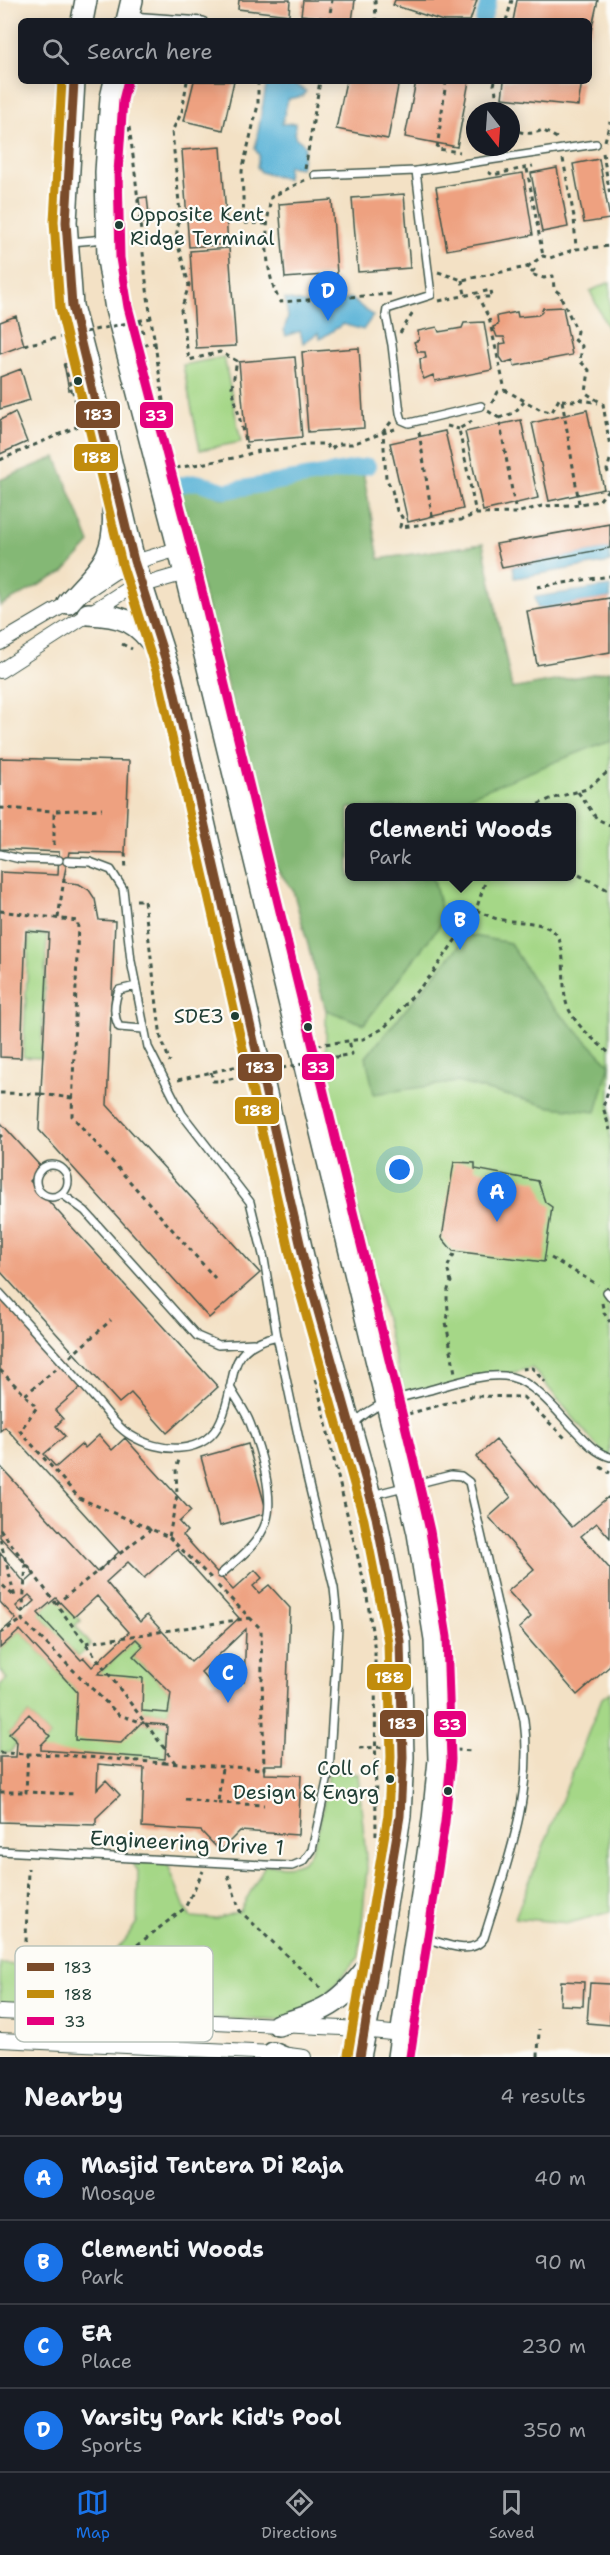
<!DOCTYPE html>
<html lang="en">
<head>
<meta charset="utf-8">
<style>
  body { margin:0; font-family:"Shantell Sans",sans-serif; background:#20242c; color:#f1f3f6 }
  .compass { position:absolute; left:466px; top:102px; width:54px; height:54px; border-radius:50%; background:#171b24; box-shadow:0 3px 15px #0003; rotate:163deg }
  .you { position:absolute; left:400px; top:1170px; width:21px; height:21px; margin:-15px; border:4px solid #fff; border-radius:50%; background:#1a73e8; box-shadow:0 0 0 9px #1a73e833 }
  .badge { display:grid; place-items:center; width:39px; height:39px; border-radius:50%; background:#1a73e8; color:#fff; font-size:20px; font-weight:700 }
  .pin { position:absolute; translate:-50% -50px; filter:drop-shadow(0 2px 3px #0008) }
  .pin::after { content:''; position:absolute; top:32px; width:21px; height:18px; background:inherit; clip-path:polygon(0 0,100% 0,50% 100%) }
  .popup { position:absolute; left:345px; top:803px; width:231px; height:78px; box-sizing:border-box; display:grid; place-content:center; border-radius:9px; background:#171b24; filter:drop-shadow(0 2px 4px #0005); font-size:20px; white-space:nowrap; color:#9ea1a6 }
  .popup b { font-size:22px; color:#f1f3f6 }
  .popup::after { content:''; position:absolute; left:50%; top:100%; margin-left:-12px; border:12px solid transparent; border-top-color:#171b24 }
  .list { margin:0; padding:0; list-style:none }
  h2 { display:flex; justify-content:space-between; align-items:center; height:78px; margin:0; padding:0 24px; font-size:26px }
  h2 small { font-size:20px; font-weight:400; color:#9ea1a6 }
  .list li { display:grid; grid-template-columns:39px 1fr auto; gap:18px; align-items:center; box-sizing:border-box; height:84px; padding:0 24px; border-top:2px solid #363941 }
  .list b { display:block; font-size:22px; white-space:nowrap }
  .list p { margin:0; font-size:20px; white-space:nowrap; color:#9ea1a6 }
  .list em { font-size:20px; font-style:normal; color:#9ea1a6 }
  .icon { flex:none; width:33px; height:33px; fill:none; stroke:currentColor; stroke-width:2; stroke-linecap:round; stroke-linejoin:round }
  .map { position:relative; flex:none; width:610px; height:2057px; overflow:hidden }
  .search { position:absolute; background:#171b24; box-shadow:0 3px 15px #0003; left:18px; right:18px; top:18px; height:66px; display:flex; align-items:center; gap:15px; box-sizing:border-box; padding:0 21px; border-radius:9px; color:#9ea1a6; font-size:22px }
  .sheet { height:414px; background:#171b24 }
  nav { display:flex; justify-content:space-around; align-items:center; box-sizing:border-box; height:84px; border-top:2px solid #363941; background:#171b24; font-size:16px; color:#9ea1a6 }
  nav a { display:grid; justify-items:center; gap:3px }
  nav .on { color:#1a73e8 }
  .map>svg:first-child { display:block }
</style>
</head>
<body>
<div class="map">
<svg width="610" height="2057" viewBox="0 0 610 2057">
  <rect width="100%" height="100%" fill="#fdfcf7"/>
  <filter id="ink" filterUnits="userSpaceOnUse"><feTurbulence type="fractalNoise" baseFrequency=".0167" numOctaves="2"/><feDisplacementMap in="SourceGraphic" scale="12" xChannelSelector="R" yChannelSelector="G"/><feConvolveMatrix kernelMatrix="1 2 1 2 8 2 1 2 1" color-interpolation-filters="sRGB"/></filter>
  <filter id="wash" filterUnits="userSpaceOnUse"><feTurbulence type="fractalNoise" baseFrequency=".008" numOctaves="4" result="noise"/><feDisplacementMap in="SourceGraphic" scale="24" xChannelSelector="R" yChannelSelector="G"/><feGaussianBlur stdDeviation="1.35" result="paint"/><feColorMatrix in="noise" values="0 0 0 0 0 0 0 0 0 0 0 0 0 0 0 0 0 1.4 0 .05"/><feComposite in="paint" operator="in"/></filter>
  <g filter="url(#wash)">
    <rect width="100%" height="100%" fill="#f3e1c5"/>
    <path fill="#a5d787" stroke="#628a5e" stroke-width="1.5" fill-rule="evenodd" d="M610 282V333L590 291Z
      M224 357 241 442 200 450 183 365Z
      M363 472 379 559 483 544 512 689 610 671V1462L532 1368 405 1398 326 1086V1010L293 890 274 865 177 492 197 488 224 499ZM349 808H571V876H349Z
      M29 934 47 935 41 1058 23 1057Z
      M56 1598 81 1621 75 1625 91 1645 78 1657 38 1613Z
      M20 1630 77 1692 141 1723 167 1725 165 1759 40 1754 41 1745 50 1736 29 1714 9 1734 17 1742 10 1753H0V1685L7 1679 0 1671V1648Z
      M136 1639 143 1646 133 1656 171 1693 168 1713 142 1711 98 1674Z
      M610 1692V1912L569 1923 515 1918 602 1698Z
      M329 1772 358 1774 367 1868 359 1957 327 1994 294 2021 0 2012V1964L101 1969 126 1939 137 1922 138 1871 129 1857 166 1859 185 1908 192 1917 216 1919 240 1911 265 1865C277 1865 291 1868 302 1862 318 1853 325 1791 329 1772Z"/>
    <path fill="#84b874" stroke="#527a54" stroke-width="1.5" d="M56 457 90 543 64 572 0 606V480Z
      M363 472 379 559 483 544 512 689 610 671V740L443 807 349 808V876L433 877 444 920 364 1024 326 1010 293 890 274 865 177 492 197 488 224 499Z
      M468 935 510 943 544 997 610 1065 596 1112 551 1107 457 1082 374 1094 366 1057Z"/>
    <path fill="#5ab3d7" stroke="#3c7886" stroke-width="1.5" d="M267 81H295L294 84 306 91 303 96 288 99 282 124 295 123V137L305 145 301 168 288 166 287 179 261 172 257 167 259 155 255 149Z
      M319 298 332 303 350 298 373 316 363 330 343 324 320 339 318 333 303 343 300 331 286 336 284 330 288 317 285 299 311 304Z
      M610 548V562L515 578 513 566Z
      M610 586V598L538 610 535 597Z"/>
    <g fill="none" stroke-linecap="round" stroke-linejoin="round">
      <path stroke="#5ab3d7" stroke-width="16" d="M483 21 489 0
        M172 486 197 482 226 491 368 466"/>
    </g>
    <g id="blocks">
      <path fill="#eea180" fill-rule="evenodd" d="M239 0H290L289 15 238 9Z
        M303 0H355L352 21 301 15Z
        M395 0H477L470 21H443L393 5Z
        M517 0H598L590 36 589 21H513Z
        M194 81H234L223 130 184 121Z
        M346 81H399L388 139 336 129Z
        M416 81H469L457 147 405 137Z
        M504 81H582L578 106 502 98Z
        M221 147 228 244 189 247 182 150Z
        M599 159 610 219 584 223 573 164Z
        M557 168 568 227 542 232 531 173Z
        M523 173 533 235 447 250 436 187Z
        M404 194 410 268 358 272 352 198Z
        M147 197 150 223H142L139 198Z
        M332 200 337 274 285 278 279 204Z
        M229 248 236 346 196 348 190 251Z
        M563 307 572 355 514 366 513 360 504 363 500 357V344L506 343 504 337H497L493 327 498 325 497 316 517 312 518 317 538 315 541 313 543 308Z
        M16 316 24 345 0 354V322Z
        M484 322 492 370 435 381 433 375 424 379 421 372 420 359 426 358 425 352H418L414 342 419 340 418 331 437 327 439 332 462 328 464 323Z
        M359 348 364 428 308 432 302 352Z
        M295 357 302 437 246 442 239 362Z
        M71 363 77 388 69 390 64 364Z
        M21 369 30 400 0 409V377Z
        M587 410 604 489 549 501 532 423Z
        M15 412 27 442 0 454V420Z
        M521 420 538 498 483 511 465 432Z
        M445 431 463 509 408 522 390 443Z
        M610 524V548L502 568 496 544Z
        M610 598V652L537 665 527 611Z
        M0 758 129 761 125 853 69 852 63 882 79 884 89 890 95 899 99 920 115 921 107 1105 260 1273 209 1318 39 1130 49 933 26 931 21 1058 0 1057V872L58 875 59 852 0 849Z
        M0 1122 42 1168 30 1181 218 1387 167 1433 131 1393 119 1403 0 1271Z
        M454 1162 475 1163V1169L538 1181 545 1202 552 1207 544 1262 453 1251 442 1238Z
        M0 1298 81 1387 55 1410 63 1419 56 1426 65 1436 44 1454 56 1467 82 1444 85 1448 99 1435 112 1450 125 1438 191 1511 179 1522 187 1531 183 1535 233 1590 255 1570 262 1578 253 1586 259 1593 269 1585 290 1608 284 1765H264V1774L301 1775 298 1835 240 1831 220 1851 201 1831 142 1827 144 1768 98 1764 97 1789 106 1780 120 1795 96 1818V1825L0 1822V1757H16L17 1742 9 1734 29 1714 50 1736 41 1745V1750L165 1759 167 1725 141 1723 121 1743 75 1740 77 1692 20 1630 0 1648V1633L16 1619 0 1602V1553L25 1583 35 1574 0 1537V1466L97 1572 119 1552 5 1427 0 1431ZM177 1549 239 1618 191 1662 147 1615 140 1622 106 1582 128 1562 144 1578ZM29 1595 35 1601 22 1613 16 1606ZM97 1596 129 1632 92 1667 84 1658 81 1660 38 1613 56 1598 74 1617ZM246 1629 244 1682H210L201 1672ZM136 1639 143 1646 133 1656 171 1693 168 1713 142 1711 143 1678 98 1674Z
        M496 1440 572 1527 608 1497 610 1500V1538L597 1523 581 1536 610 1569V1666L577 1695 519 1628 531 1617 508 1591 534 1569 489 1517 511 1497 476 1457Z
        M248 1444 267 1513 220 1526 201 1457Z
        M561 1981 584 1982 583 2006 560 2005Z
        M590 1983 610 1984V2025L587 2023Z"/>
    </g>
  </g>
  <g filter="url(#ink)">
    <use href="#blocks" fill-opacity="0" stroke="#3f564a" stroke-width="1.5"/>
    <g fill="none" stroke-linecap="round" stroke-linejoin="round">
      <g stroke="#3f564a" stroke-width="10">
        <path id="lane" d="M130 16 203 21
          M416 171 431 295 387 309 386 315 392 345 400 413 402 420 409 423 481 406
          M315 175 416 171 596 144
          M71 242 105 239
          M0 854 20 859 59 860
          M136 986 119 990C114 1002 113 1015 119 1027L143 1029
          M36 1181a16 16 0 1 1 32 0a16 16 0 1 1-32 0Z
          M62 1194 85 1211 197 1336 218 1345 253 1343
          M607 1292 610 1296
          M0 1293C31 1327 62 1361 92 1395 103 1407 116 1427 130 1435 159 1453 205 1457 221 1420 239 1379 222 1348 277 1336
          M353 1425C373 1403 398 1398 426 1391 451 1384 485 1372 511 1377 533 1382 556 1410 571 1426 583 1438 593 1452 610 1457
          M372 1495 451 1475 461 1476 469 1482 524 1720C534 1795 506 1866 484 1938 470 1959 439 1940 419 1937
          M221 1574C238 1559 259 1544 266 1522 275 1497 260 1448 250 1423 245 1410 236 1399 230 1387
          M0 1851 265 1865 292 1866 304 1861 312 1850 329 1772 338 1627 334 1588 307 1477 277 1336 264 1259 250 1202 182 1114 148 1047 131 961 123 889 111 870 90 862 67 861"/>
      </g>
      <g stroke="#3f564a" stroke-width="16">
        <path id="street" d="M0 643 68 603 125 565 178 549
          M0 671 126 590 185 573
          M0 2012 342 2028 401 2034
          M0 2040 273 2053 304 2057
          M44 2041 51 2027 48 2014
          M70 2042 66 2027 72 2015"/>
      </g>
      <g stroke="#3f564a" stroke-width="24">
        <path id="primary" d="M82 21 86 0
          M127 21 132 0
          M74 81 66 222 72 306 96 398 134 561 171 677 305 1265 376 1517 400 1641 403 1757 400 1816 371 2001 360 2057
          M115 81 111 98 106 172 108 259 116 309 185 573 407 1486 418 1533 435 1639 439 1760 433 1820 398 2057
          M68 603C99 568 117 558 113 508
          M88 614C122 615 138 621 157 650
          M278 2025C330 2011 345 2000 376 1956
          M273 2053 282 2057"/>
      </g>
      <path stroke="#3f564a" stroke-width="3" stroke-dasharray="4.5 4.5" stroke-linecap="butt" d="M375 0 376 21
        M329 21 332 0
        M506 21 512 0
        M187 81 182 112 172 131 180 213 176 238 189 285 181 310 189 360 220 352 237 361 232 387 248 453
        M258 81V105L242 171 244 223 266 224
        M446 81 437 149 460 152
        M495 81 494 85C498 94 494 102 497 111
        M129 127C140 199 142 271 155 343L146 345 145 342
        M511 127C520 134 532 135 542 130L557 138
        M605 141 610 122
        M603 153 610 195
        M563 159 574 217 576 249
        M305 169 320 81
        M527 169 543 256
        M488 172 493 175 533 166
        M305 180 271 197C265 231 263 269 280 302L391 294
        M527 267 543 256 550 258 576 249 610 246
        M438 272 462 280 527 267 534 270 530 274 544 278 553 276 554 289 559 293 577 331 575 340 582 346 580 361 589 370 586 393 603 404 610 447
        M462 280 465 294
        M439 301 491 290 492 297H478L489 318 505 390 541 410 552 412 559 399 562 400 579 503
        M140 320 143 333
        M400 333 413 313
        M155 343 166 423
        M64 364 77 405
        M562 400 574 401 578 399 598 403
        M492 403 498 392 505 390
        M488 411 499 418 516 513
        M499 418 514 413 524 402
        M472 421 459 429 476 514
        M391 422 383 432 386 478 392 490 397 511 402 517 400 527 461 520 476 514 516 513 542 506 572 505 599 501 610 487
        M447 426 459 429
        M419 432 433 522
        M0 460 83 424
        M610 460 607 470 610 477
        M176 468 234 458 259 451 288 449 307 444H326L330 450 337 444H352L395 429
        M537 587 610 576
        M122 644 132 649
        M578 792 597 819 610 825
        M0 808 54 811
        M530 808 550 799 587 789 610 770
        M54 845V811L102 809
        M125 853 126 871
        M571 871 610 891
        M136 900H144L161 1038 170 1062
        M476 910C483 913 490 917 497 919 514 923 537 920 552 930 569 942 560 986 567 1005 575 1026 595 1040 610 1054
        M0 911 78 921 72 1116 215 1278
        M58 918 65 873
        M317 1045 363 1039 384 1028 432 974 476 910 487 876
        M341 1056 352 1054 349 1040
        M211 1072 213 1081H220
        M178 1080 242 1065
        M610 1084 603 1107 610 1130
        M0 1093 41 1094
        M41 1094 72 1098
        M0 1135 2 1137
        M454 1254 447 1268 451 1282C442 1299 452 1309 446 1322L455 1373
        M551 1258 598 1285
        M602 1303 604 1313 610 1322
        M70 1357 111 1320
        M522 1369 532 1368 545 1382
        M0 1370 37 1407 20 1431 79 1498 169 1537 177 1495 176 1469 179 1460
        M316 1379 336 1469 366 1590 375 1651 376 1840
        M25 1395 56 1369
        M408 1414 472 1396 523 1397 565 1438
        M600 1467 610 1473
        M0 1529 176 1764
        M169 1537 211 1578
        M0 1539 15 1597 0 1583
        M26 1564 22 1620 119 1715 144 1723
        M56 1604 151 1529
        M0 1633 22 1620
        M86 1643 250 1618
        M359 1748 386 1747
        M456 1750 473 1751
        M0 1753 61 1755 164 1763 165 1759
        M28 1753 26 1792 76 1794
        M164 1763 264 1769 261 1629 217 1585
        M0 1792H26
        M185 1799 218 1803 222 1767
        M218 1803 264 1805
        M228 1875 240 1911 323 1990
        M26 1942 28 1868
        M66 2000 185 1908 203 1871
        M538 2057 539 2029"/>
      <use href="#lane" stroke="#fff" stroke-width="7"/>
      <use href="#street" stroke="#fff" stroke-width="14"/>
      <use href="#primary" stroke="#fff" stroke-width="21"/>
      <path stroke="#3f564a" stroke-width="3" stroke-dasharray="4.5 4.5" stroke-linecap="butt" d="M24 345 151 318
        M220 1081 341 1056"/>
      <g stroke="#fdfcf7" stroke-width="14">
        <path id="bus-1" d="M74 81 66 222 72 306 134 561 171 677 305 1265 376 1517 400 1641 403 1757 400 1816 360 2057"/>
      </g>
      <g stroke="#fdfcf7" stroke-width="14">
        <path id="bus-2" d="M62 81 54 221 60 308 122 564 159 680 293 1268 364 1520 388 1642 391 1757 388 1815 348 2055"/>
      </g>
      <g stroke="#fdfcf7" stroke-width="14">
        <path id="bus-3" d="M127 84 123 100 118 172 120 258 128 307 197 570 419 1483 430 1531 447 1637 451 1760 445 1822 410 2057"/>
      </g>
      <use href="#bus-1" stroke="#7a4b2a" stroke-width="9"/>
      <use href="#bus-2" stroke="#c18c0d" stroke-width="9"/>
      <use href="#bus-3" stroke="#e5007d" stroke-width="9"/>
    </g>
  </g>
  <g fill="#1f3d34" stroke="#fdfcf7" stroke-width="2">
    <circle cx="119" cy="225" r="5"/>
    <circle cx="78" cy="381" r="5"/>
    <circle cx="235" cy="1016" r="5"/>
    <circle cx="308" cy="1027" r="5"/>
    <circle cx="390" cy="1779" r="5"/>
    <circle cx="448" cy="1791" r="5"/>
  </g>
  <g text-anchor="middle" stroke-width="4.5" stroke-linejoin="round" paint-order="stroke">
    <g font-size="20" fill="#1f3d34" stroke="#fdfcf7" text-anchor="end">
      <text x="130" y="221" text-anchor="start">Opposite Kent<tspan x="130" dy="24">Ridge Terminal</tspan></text>
      <text x="224" y="1023">SDE3</text>
      <text x="379" y="1775">Coll of<tspan x="379" dy="24">Design &amp; Engrg</tspan></text>
    </g>
    <g font-size="21" fill="#1f3d34" stroke="#fdfcf7">
      <text transform="translate(187 1843) rotate(3)" y="7">Engineering Drive 1</text>
    </g>
  </g>
  <rect x="15" y="1946" width="198" height="96" rx="9" fill="#fdfcf7" stroke="#bac3bc" stroke-width="1.5"/>
  <rect x="27" y="1963" width="27" height="8" fill="#7a4b2a"/>
  <rect x="27" y="1990" width="27" height="8" fill="#c18c0d"/>
  <rect x="27" y="2017" width="27" height="8" fill="#e5007d"/>
  <g font-size="16" fill="#1f3d34">
    <text x="64" y="1973">183</text>
    <text x="64" y="2000">188</text>
    <text x="64" y="2027">33</text>
  </g>
  <g stroke="#fdfcf7" stroke-width="2">
    <rect x="75" y="400" width="46" height="29" rx="6" fill="#7a4b2a"/>
    <rect x="139" y="401" width="35" height="28" rx="6" fill="#e5007d"/>
    <rect x="73" y="443" width="46" height="29" rx="6" fill="#c18c0d"/>
    <rect x="301" y="1053" width="34" height="28" rx="6" fill="#e5007d"/>
    <rect x="237" y="1053" width="46" height="29" rx="6" fill="#7a4b2a"/>
    <rect x="234" y="1096" width="46" height="29" rx="6" fill="#c18c0d"/>
    <rect x="366" y="1663" width="46" height="28" rx="6" fill="#c18c0d"/>
    <rect x="379" y="1709" width="46" height="29" rx="6" fill="#7a4b2a"/>
    <rect x="433" y="1710" width="34" height="28" rx="6" fill="#e5007d"/>
  </g>
  <g font-size="16" text-anchor="middle" font-weight="bold" fill="#fff">
    <text x="98" y="420">183</text>
    <text x="156" y="421">33</text>
    <text x="96" y="463">188</text>
    <text x="318" y="1073">33</text>
    <text x="260" y="1073">183</text>
    <text x="257" y="1116">188</text>
    <text x="389" y="1683">188</text>
    <text x="402" y="1729">183</text>
    <text x="450" y="1730">33</text>
  </g>
</svg>
<svg class="compass" viewBox="-18 -18 36 36"><path d="M0-13l5 13h-10z" fill="#e53935"/><path d="M0 13l5-13h-10z" fill="#9ea1a6"/></svg>
<div class="you"></div>
<div class="pin badge" style="left:497px;top:1222px">A</div>
<div class="pin badge" style="left:460px;top:950px">B</div>
<div class="popup"><b>Clementi Woods</b>Park</div>
<div class="pin badge" style="left:228px;top:1703px">C</div>
<div class="pin badge" style="left:328px;top:321px">D</div>
<div class="search"><svg class="icon" aria-label="search" viewBox="0 0 24 24"><circle cx="10" cy="10" r="6"/><path d="M15 15l6 6"/></svg>Search here</div>
</div>
<section class="sheet">
<h2>Nearby<small>4 results</small></h2>
<ul class="list">
<li><span class="badge">A</span><div><b>Masjid Tentera Di Raja</b><p>Mosque</p></div><em>40 m</em></li>
<li><span class="badge">B</span><div><b>Clementi Woods</b><p>Park</p></div><em>90 m</em></li>
<li><span class="badge">C</span><div><b>EA</b><p>Place</p></div><em>230 m</em></li>
<li><span class="badge">D</span><div><b>Varsity Park Kid's Pool</b><p>Sports</p></div><em>350 m</em></li>
</ul>
</section>
<nav>
<a class="on"><svg class="icon" aria-label="map" viewBox="0 0 24 24"><path d="M3 6l6-2 6 2 6-2v14l-6 2-6-2-6 2zM9 4v14M15 6v14"/></svg>Map</a>
<a><svg class="icon" aria-label="directions" viewBox="0 0 24 24"><path d="M12 3l9 9-9 9-9-9zM9 14v-3h6M13 9l2 2-2 2"/></svg>Directions</a>
<a><svg class="icon" aria-label="saved" viewBox="0 0 24 24"><path d="M7 4h10v16l-5-4-5 4z"/></svg>Saved</a>
</nav>
</body>
</html>
